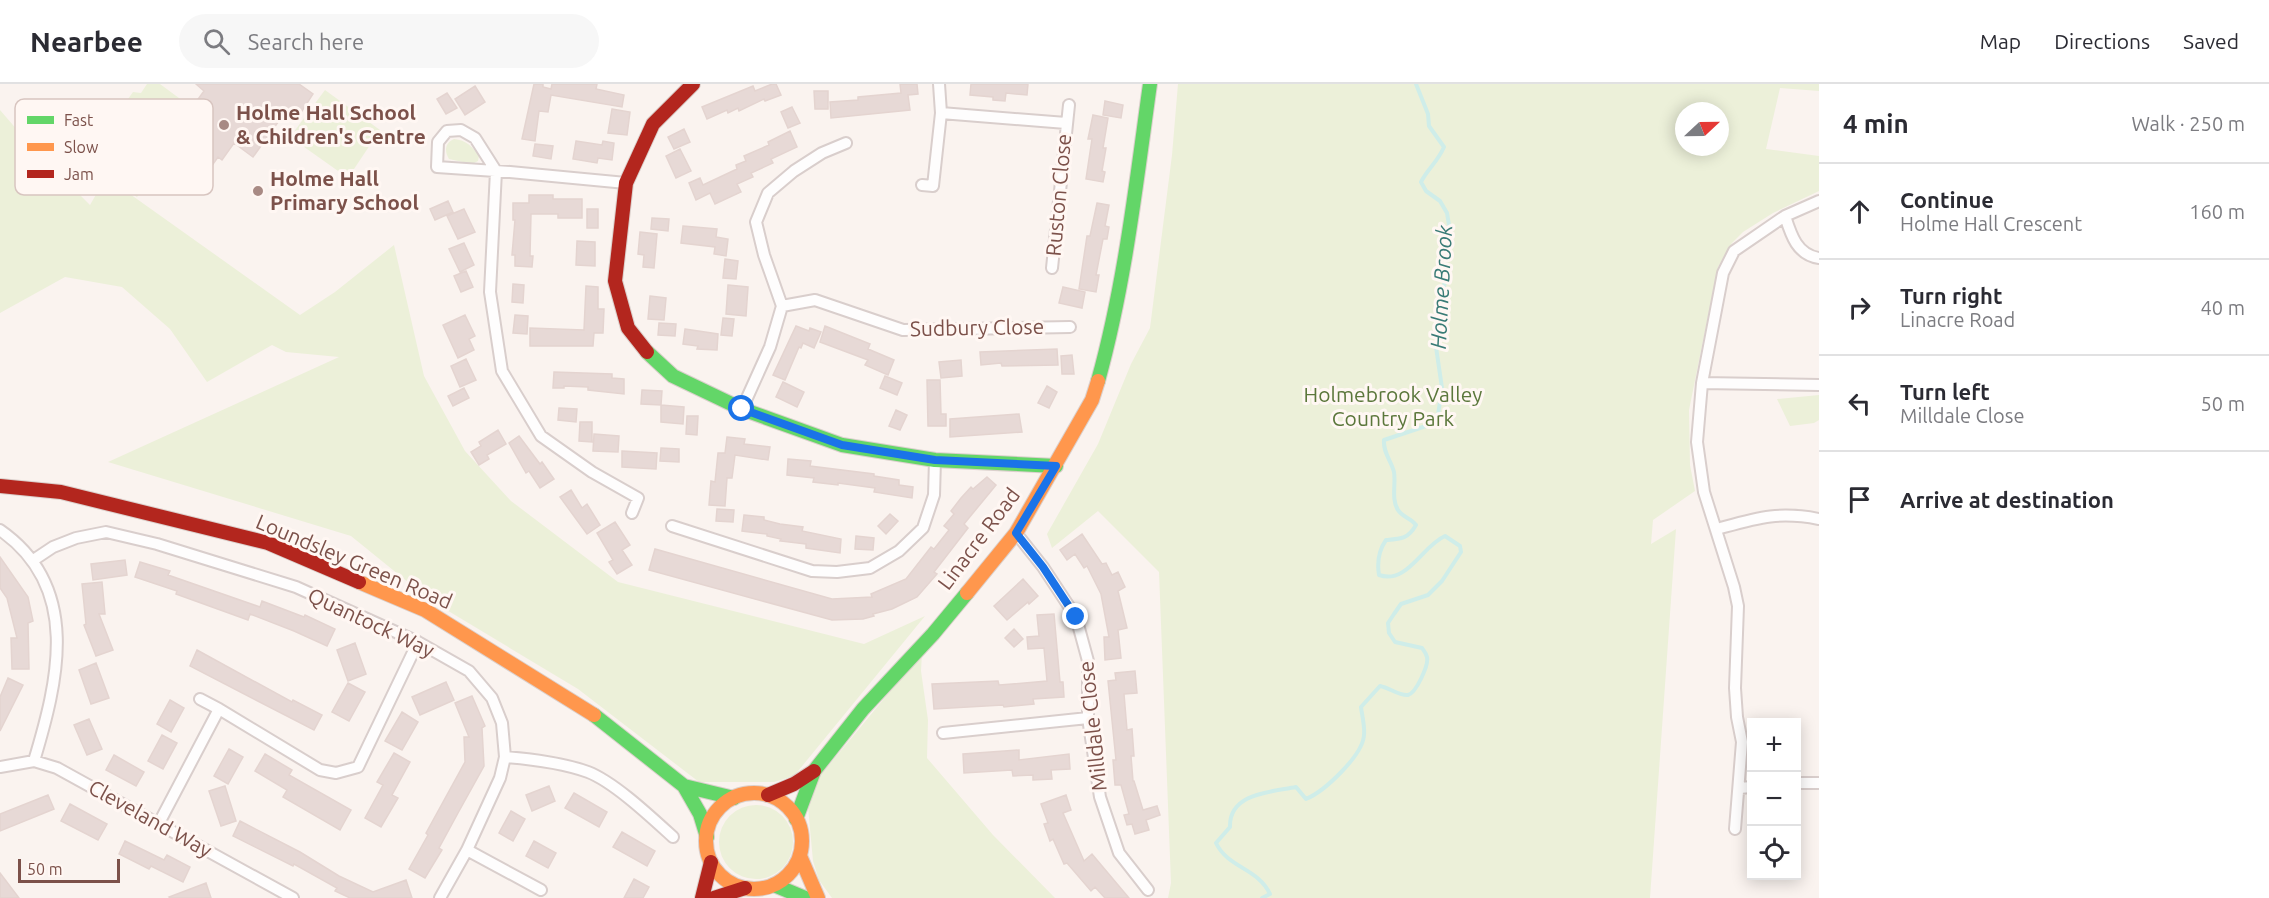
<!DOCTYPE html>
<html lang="en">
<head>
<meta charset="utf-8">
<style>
  body { margin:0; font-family:Ubuntu,sans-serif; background:#f7f7f7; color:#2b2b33 }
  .controls { position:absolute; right:18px; bottom:18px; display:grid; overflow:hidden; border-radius:0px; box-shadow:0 3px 15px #0003 }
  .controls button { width:54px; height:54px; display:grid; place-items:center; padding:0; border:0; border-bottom:2px solid #e1e1e2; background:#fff; color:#2b2b33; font:30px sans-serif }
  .compass { position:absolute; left:1675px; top:18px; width:54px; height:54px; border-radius:50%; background:#fff; box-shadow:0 3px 15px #0003; rotate:68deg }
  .scale { position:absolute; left:18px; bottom:15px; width:102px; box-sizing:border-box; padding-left:6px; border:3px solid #7c514a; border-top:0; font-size:16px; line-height:21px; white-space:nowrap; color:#7c514a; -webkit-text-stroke:4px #fff7f3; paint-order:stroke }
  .stop { position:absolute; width:18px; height:18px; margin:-14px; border:4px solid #1a73e8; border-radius:50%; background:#fff }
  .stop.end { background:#1a73e8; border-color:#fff; box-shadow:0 2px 6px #0008 }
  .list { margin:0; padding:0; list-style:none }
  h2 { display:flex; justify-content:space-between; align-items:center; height:78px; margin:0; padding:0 24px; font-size:26px }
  h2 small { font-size:20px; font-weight:400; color:#7c7c81 }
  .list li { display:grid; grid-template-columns:39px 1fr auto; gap:18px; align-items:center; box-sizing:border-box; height:96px; padding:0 24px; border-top:2px solid #e1e1e2 }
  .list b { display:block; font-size:22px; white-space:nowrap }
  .list p { margin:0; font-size:20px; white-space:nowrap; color:#7c7c81 }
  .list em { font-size:20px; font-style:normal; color:#7c7c81 }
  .icon { flex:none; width:33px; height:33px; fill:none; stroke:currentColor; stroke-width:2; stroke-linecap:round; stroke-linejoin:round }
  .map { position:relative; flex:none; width:1819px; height:814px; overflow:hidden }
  header { display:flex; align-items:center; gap:36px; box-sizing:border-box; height:84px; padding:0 30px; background:#fff; border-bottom:2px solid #e1e1e2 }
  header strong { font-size:28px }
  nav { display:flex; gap:33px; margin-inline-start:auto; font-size:21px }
  .search { width:420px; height:54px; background:#f7f7f7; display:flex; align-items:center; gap:15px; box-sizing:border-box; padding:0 21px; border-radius:33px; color:#7c7c81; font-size:22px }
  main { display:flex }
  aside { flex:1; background:#fff }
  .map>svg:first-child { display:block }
</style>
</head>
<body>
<header>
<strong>Nearbee</strong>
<div class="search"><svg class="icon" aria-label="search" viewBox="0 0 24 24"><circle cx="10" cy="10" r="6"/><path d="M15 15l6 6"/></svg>Search here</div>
<nav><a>Map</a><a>Directions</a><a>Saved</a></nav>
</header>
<main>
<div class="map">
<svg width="1819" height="814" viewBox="0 0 1819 814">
  <rect width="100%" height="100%" fill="#faf3ef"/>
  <path fill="#ecf0d9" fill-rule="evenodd" d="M147 0H160L183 17 168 38 175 43 179 59 137 113 79 71 116 17 123 22 133 8 141 9Z
    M1178 0H1819V7L1780 4 1766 65 1819 72V107L1773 129 1743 148 1732 159 1718 183 1689 326 1690 381 1695 407 1653 436 1651 460 1676 445 1650 814H1168L1171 799 1159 488 1098 427 1052 464 1047 450 1098 360 1131 280 1150 244 1172 71ZM1684 27H1720V63H1684Z
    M325 6 380 46 348 94 290 53Z
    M0 26 31 62 90 121 106 93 300 231 335 208 394 161 424 292 465 367 511 417 618 498 864 560 925 532 794 692 774 698H699L578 605 430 516 351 452 108 378 339 273 286 268 272 261 207 298 170 245 122 203 65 193 0 229Z
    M454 55C466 56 473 63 479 72L478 77 472 80 449 75C444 67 445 59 454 55Z
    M1819 311V336L1814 339 1790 342 1777 315Z
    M922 569 921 587 928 636 927 674 993 751 1055 814H832L819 796 813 777 808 723 819 693Z
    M719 758a37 37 0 1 1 74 0a37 37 0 1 1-74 0Z"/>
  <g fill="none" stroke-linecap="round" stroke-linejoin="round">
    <path stroke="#cfede9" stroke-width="4" d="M1262 814 1270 810C1258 784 1228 784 1216 759L1230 743C1229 709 1271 708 1296 703L1306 715C1325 707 1363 671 1364 651 1365 642 1362 632 1361 623L1380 602C1390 604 1399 612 1408 611 1416 609 1429 581 1427 573 1426 569 1424 567 1422 564L1395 558 1389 549 1388 539 1394 530 1401 520 1428 511 1442 497 1461 468 1460 462 1445 452C1422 462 1407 501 1379 491 1377 479 1379 466 1386 456 1401 455 1408 455 1416 441 1411 434 1402 433 1398 426 1391 416 1396 399 1394 388 1391 376 1383 369 1384 356L1429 341 1438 331 1442 304 1436 263 1444 212 1445 164 1449 141 1447 129 1440 117 1426 107 1421 98C1428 84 1437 79 1444 63L1429 42 1428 30 1416 0"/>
  </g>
  <path fill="#e7d9d6" stroke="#e4d4d0" stroke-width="1.5" d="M196 0H299L313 10 302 27 299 25 293 32 286 27 253 73 234 59 222 76 218 73 211 83 169 52 175 43 168 38 182 18 191 25 204 7Z
    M534 0H543V3L551 5 552 0H597L596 5 624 11 622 23 551 11 548 28 539 27 535 57 522 55Z
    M772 0H776L781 11 765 17 764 15 739 27 738 24 728 29 727 26 707 35 702 23 753 2 755 7Z
    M900 0H917L918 10 908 11 910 26 831 34 830 18 858 16V13L901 9Z
    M971 0H1028L1027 11 1006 9 1005 17 993 16V13L970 11Z
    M475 2 485 18 465 31 455 15Z
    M814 7H828V25H815Z
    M447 9 457 24 446 30 437 15Z
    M1105 17 1123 21 1121 34 1103 31Z
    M792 23 800 39 788 44 781 28Z
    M612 25 630 28 627 51 608 49Z
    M1093 31 1108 34 1103 64H1106L1102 87 1105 88 1103 98 1086 95 1092 55H1088Z
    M684 45 690 58 674 65 668 53Z
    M790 47 797 63 771 75 773 79 751 89 753 93 737 100 741 108 715 120 710 109 696 116 689 99 700 94 703 101 737 85 736 81 746 77 744 72 769 61 768 58Z
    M576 57 602 61 603 57 614 59 612 76 598 74 597 79 573 75Z
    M535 60 553 62 551 75 533 72Z
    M680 65 691 87 676 94 666 72Z
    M529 111H553V115H582V134H558V130H531L530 172H533L532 183 515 182V171H512L515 136H513V119H529Z
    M448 117 453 128 435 136 430 125Z
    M1097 119 1109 121 1105 142 1109 143 1107 155H1103L1096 191H1099L1096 208 1079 205 1087 152H1090Z
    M464 125 475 148 458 155 447 132Z
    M587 125H598V144H587Z
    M652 134 669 135 668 147 651 145Z
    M683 142 717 145 716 153 728 155 726 172 714 170 715 163 681 159Z
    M640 148 657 150 654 184 643 183 644 171 638 170Z
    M577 157 595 158V182L576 181Z
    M464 159 474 181 460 188 449 165Z
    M725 175 738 177 736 195 723 194Z
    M466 187 473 203 461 208 454 192Z
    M513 200 524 201 523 219 512 218Z
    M728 201 748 203 746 232 726 230Z
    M586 202 598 203V225H604L603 249H594L593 262H530V244L584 246Z
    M1063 203 1085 208 1082 224 1059 219Z
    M650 212 666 214 664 236 648 235Z
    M465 231 475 252 469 255 474 266 458 274 443 241Z
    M515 231 528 232 527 250 513 249Z
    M723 234 734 235 732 252 721 251Z
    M659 239 676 240 675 252 658 251Z
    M796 242 809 247 810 244 821 248 814 264 803 259 801 264 799 263 785 296 773 291Z
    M825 242 870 260 868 265 894 276 888 291 865 281 868 276 820 258Z
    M685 245 718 250 717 266 697 265 698 262 683 260Z
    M1057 265 1058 281 1002 282 1001 279 981 281 980 268Z
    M1072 271 1074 290H1062L1061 272Z
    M466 275 476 296 460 303 451 282Z
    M961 276 962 292 941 294 939 278Z
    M554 288 612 290V294L624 295V310L588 306V303L564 302V304H553Z
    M885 292 902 299 897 311 880 304Z
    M927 296H940L941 330H946V342H928Z
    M783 298 804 308 797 323 776 313Z
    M1047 302 1057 308 1049 324 1038 319Z
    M464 304 469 314 453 322 448 312Z
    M642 306 662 307 661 321 641 320Z
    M661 321 684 323 683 340 661 338Z
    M559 324 577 325 576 338 558 336Z
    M896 326 907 331 900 346 889 342Z
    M1019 330 1022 348 950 353V335Z
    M687 332H698L697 351 686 350Z
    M580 338H592V358L579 357Z
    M498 346 506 360 487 371 489 375 479 381 471 368 481 362 479 358Z
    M594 350 619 352 618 368 593 367Z
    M519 352 540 380 542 378 554 395 540 404 529 387 526 389 509 359Z
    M727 353 745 355 744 360 770 363 768 376 735 371 732 394H727L725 422 709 421 711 397 715 398 718 369H725Z
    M661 364 679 365V378L660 377Z
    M622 367 657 369 656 385 622 383Z
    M788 375 811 377 810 382 874 390V392L899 396V401L913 403 912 414 874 408 875 404 838 399V401L813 398 814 394 787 391Z
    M987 393 996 401 964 440 968 444 934 488 937 490 917 513 892 525 873 530 874 532 863 535 832 536 649 486 655 465 832 515 872 513 871 510 906 495 931 463 934 465 949 446 944 442 954 430 951 427 961 414 971 403 973 405Z
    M571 406 582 424 587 420 600 441 587 450 560 413Z
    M717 425 734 426 733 438 716 437Z
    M890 430 898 437 886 450 878 442Z
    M744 431 764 433V436L780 440 803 443 802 447 841 455 840 469 806 464V460L780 457 781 455 767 452V450L742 447Z
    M615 438 630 461 622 466 632 481 617 490 609 478 613 476 597 449Z
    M1082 450 1102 480 1106 479 1112 491 1118 488 1125 503 1118 507 1127 544 1118 546 1121 574 1105 576 1104 553H1109L1101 510 1087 482 1084 484 1075 470 1067 476 1060 466Z
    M856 452 874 454 873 466 855 465Z
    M0 473 28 513 33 537 28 539 29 585H12L11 554H17L7 514 0 504Z
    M125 476 127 491 93 496 91 480Z
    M140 478 170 487 168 491 260 523 262 517 304 533 305 531 335 545 327 562 294 547 250 530 248 536 176 510 177 507 135 493Z
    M1023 495 1038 512 1029 520 1028 518 1007 536 994 522Z
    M102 498 105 530H99L113 566 96 572 84 541 86 540 82 500Z
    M1054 530 1060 598H1063L1064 613 1033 615 1034 620 1004 623 1003 621 934 625 932 600 998 597 999 601 1012 600 1047 597 1044 564 1028 565 1027 553 1039 552 1037 531Z
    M1014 545 1023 555 1014 563 1005 554Z
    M355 559 366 590 348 597 337 566Z
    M197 566 292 618 293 616 322 631 314 646 190 582Z
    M96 579 109 614 91 620 79 586Z
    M1135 587 1137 609 1124 610 1127 646 1132 645 1134 672H1131L1133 697H1134L1143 726 1157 722 1160 731 1146 736 1149 746 1135 750 1132 740 1127 741 1124 731 1129 730 1121 701H1115L1113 676H1116L1108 597 1116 596 1115 589Z
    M8 594 23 601 0 647V613Z
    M446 598 454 616 420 631 412 613Z
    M348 599 365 608 349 637 332 628Z
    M472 612 485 642 482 644 484 682 458 729 439 764 442 766 425 794 409 785 428 751 426 749 465 678 464 653H469L455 619Z
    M170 616 184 624 171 648 157 640Z
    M402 628 418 638 402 666 385 657Z
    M89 635 102 665 87 671 74 641Z
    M162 651 177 659 163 685 148 677Z
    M229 665 243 673 228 700 214 692Z
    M1019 666V676L1069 670 1070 685 1051 686 1052 695 1033 696V691L1013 692 1012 686 964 689 963 670Z
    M394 669 410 678 392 711 398 714 381 743 365 734 383 701 377 698Z
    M265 670 292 686 289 691 351 726 340 746 283 713 287 706 255 687Z
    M114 671 144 688 136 702 106 686Z
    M225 702 236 737 221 742 209 707Z
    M549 702 555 717 532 727 526 711Z
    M574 709 607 728 599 743 565 724Z
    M48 711 54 725 0 747V730Z
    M1066 711 1071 726 1063 729 1084 777 1092 770 1129 814H1105L1095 803 1091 807 1067 779 1064 780 1053 755 1050 757 1044 740 1048 739 1041 720Z
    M70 720 107 740 98 756 61 737Z
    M511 727 525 735 513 757 499 749Z
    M240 737 300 768 339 792 373 808 406 796 412 814H350L335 807 337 804 294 780 293 782 233 752Z
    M622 748 655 767 647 782 613 763Z
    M125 757 164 776 167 771 190 783 183 798 151 782 149 785 119 770Z
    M534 757 556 769 548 784 526 772Z
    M0 789 19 814H0Z
    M634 795 649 803 643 814H624Z
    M206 799 211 814H170L169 813Z"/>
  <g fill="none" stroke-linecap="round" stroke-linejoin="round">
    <g stroke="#d9cecc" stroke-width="14">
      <path id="street" d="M941 29 1066 39
        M626 99 510 88 437 83 438 58 447 47 461 46 475 54 496 87 490 208 502 287 541 352 592 388 638 414 632 429
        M922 101 933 102 941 29 939 0
        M1785 132C1791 151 1797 171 1819 174
        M1052 184 1069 21
        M782 222 815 216 903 246 1070 243
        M1702 299 1819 301
        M742 325 770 263 782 222 764 171 756 138 768 109 794 87 822 69 846 59
        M672 442 812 487 837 488 870 484 899 467 923 444 934 411 935 376
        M1717 445C1757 434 1777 427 1819 435
        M0 446C82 503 58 597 34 677
        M1016 449 1043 483 1076 533 1088 577V634L1100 713 1119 769 1148 806
        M32 477 53 463 76 454 106 448 157 460 296 503 418 558 469 587 492 614 502 639 505 673 500 694 467 766 440 814
        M200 615 219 625
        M943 649 1088 634
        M505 673C531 675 563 679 588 688 614 698 651 733 673 753
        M0 683 34 677 57 684 293 814
        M1796 699H1819
        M1739 704 1752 703
        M159 739 219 625 320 686 336 689 358 683 418 558
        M1735 745 1742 658 1737 633 1735 604 1738 522 1734 503 1704 408 1697 358 1702 299 1723 189 1734 167 1785 132 1819 117
        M467 766 541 806"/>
    </g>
    <g stroke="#dbd0cc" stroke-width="16">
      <path id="fast" d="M647 268 673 292 742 325 842 361 935 376 1056 382
        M1098 297C1125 200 1136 100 1150 0
        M594 631 684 702 700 730 707 753
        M684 702 734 714
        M796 735 814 687 863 625 933 550 967 509
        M774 801 805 814"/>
    </g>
    <g stroke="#dbd0cc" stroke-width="16">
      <path id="slow" d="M359 498 425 526 594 631
        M967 509 1016 449 1092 316 1098 297
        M706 757a48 48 0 1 1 96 0a48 48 0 1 1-96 0Z
        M800 772 818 814"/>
    </g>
    <g stroke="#dbd0cc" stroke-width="16">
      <path id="jam" d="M647 268 628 244 615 197 626 99 653 40 693 0
        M0 402 61 408 268 459 359 498
        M768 711 794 700 814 687
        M702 814 711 778
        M714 814 745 804"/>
    </g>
    <use href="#street" stroke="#fefdfd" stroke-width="10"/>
    <use href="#fast" stroke="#63d668" stroke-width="14"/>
    <use href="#slow" stroke="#ff974d" stroke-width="14"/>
    <use href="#jam" stroke="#b3261e" stroke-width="14"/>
  </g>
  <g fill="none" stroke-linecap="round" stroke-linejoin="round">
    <path stroke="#1a73e8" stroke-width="8" d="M742 325 842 361 935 376 1056 382 1016 449 1043 483 1076 533"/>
  </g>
  <g fill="#a88a84" stroke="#fff7f3" stroke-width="2">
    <circle cx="224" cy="41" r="6"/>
    <circle cx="258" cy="107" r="6"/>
  </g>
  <g text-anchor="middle" stroke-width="6" stroke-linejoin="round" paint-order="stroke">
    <g font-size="21" font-weight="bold" fill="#7c514a" stroke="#fff7f3" text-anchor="start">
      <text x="236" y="36">Holme Hall School<tspan x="236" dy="24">&amp; Children's Centre</tspan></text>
      <text x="270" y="102">Holme Hall<tspan x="270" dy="24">Primary School</tspan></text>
    </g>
    <g font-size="21" fill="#7c514a" stroke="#fff7f3">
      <text transform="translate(1059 111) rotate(-85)" y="7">Ruston Close</text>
      <text transform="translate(977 244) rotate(-1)" y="7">Sudbury Close</text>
      <text transform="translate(979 455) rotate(-53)" y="7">Linacre Road</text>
      <text transform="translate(354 478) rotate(23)" y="7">Loundsley Green Road</text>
      <text transform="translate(371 539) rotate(25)" y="7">Quantock Way</text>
      <text transform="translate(1093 642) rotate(-96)" y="7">Milldale Close</text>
      <text transform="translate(150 735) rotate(29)" y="7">Cleveland Way</text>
    </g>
    <g font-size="21" fill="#5b773b" stroke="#fff7f3">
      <text x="1393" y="318">Holmebrook Valley<tspan x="1393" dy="24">Country Park</tspan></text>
    </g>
    <g font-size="22" font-style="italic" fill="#397b76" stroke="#fff7f3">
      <text transform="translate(1441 203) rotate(-87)" y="8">Holme Brook</text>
    </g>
  </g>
  <rect x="15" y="15" width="198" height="96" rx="9" fill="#fff7f3" stroke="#d8c5c0" stroke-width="1.5"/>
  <rect x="27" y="32" width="27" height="8" fill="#63d668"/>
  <rect x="27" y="59" width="27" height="8" fill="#ff974d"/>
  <rect x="27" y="86" width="27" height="8" fill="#b3261e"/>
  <g font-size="16" fill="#7c514a">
    <text x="64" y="42">Fast</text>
    <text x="64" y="69">Slow</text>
    <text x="64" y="96">Jam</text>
  </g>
</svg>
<div class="controls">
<button>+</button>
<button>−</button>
<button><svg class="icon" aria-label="locate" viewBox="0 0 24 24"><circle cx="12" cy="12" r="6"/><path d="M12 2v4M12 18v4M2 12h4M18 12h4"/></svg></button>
</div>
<svg class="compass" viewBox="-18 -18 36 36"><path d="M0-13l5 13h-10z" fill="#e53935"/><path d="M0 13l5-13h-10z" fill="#7c7c81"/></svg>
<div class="scale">50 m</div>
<div class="stop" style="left:742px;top:325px"></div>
<div class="stop end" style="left:1076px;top:533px"></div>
</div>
<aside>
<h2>4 min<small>Walk · 250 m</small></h2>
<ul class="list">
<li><svg class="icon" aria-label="ahead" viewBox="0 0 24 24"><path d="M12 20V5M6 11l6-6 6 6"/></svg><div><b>Continue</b><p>Holme Hall Crescent</p></div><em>160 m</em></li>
<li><svg class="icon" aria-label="right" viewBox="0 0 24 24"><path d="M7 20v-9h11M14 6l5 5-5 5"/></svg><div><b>Turn right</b><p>Linacre Road</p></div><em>40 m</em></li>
<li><svg class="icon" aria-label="left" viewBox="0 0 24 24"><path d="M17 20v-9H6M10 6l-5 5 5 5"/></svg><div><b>Turn left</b><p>Milldale Close</p></div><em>50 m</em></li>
<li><svg class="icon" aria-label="arrive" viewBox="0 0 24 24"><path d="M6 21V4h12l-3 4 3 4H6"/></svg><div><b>Arrive at destination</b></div></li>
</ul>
</aside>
</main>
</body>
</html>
